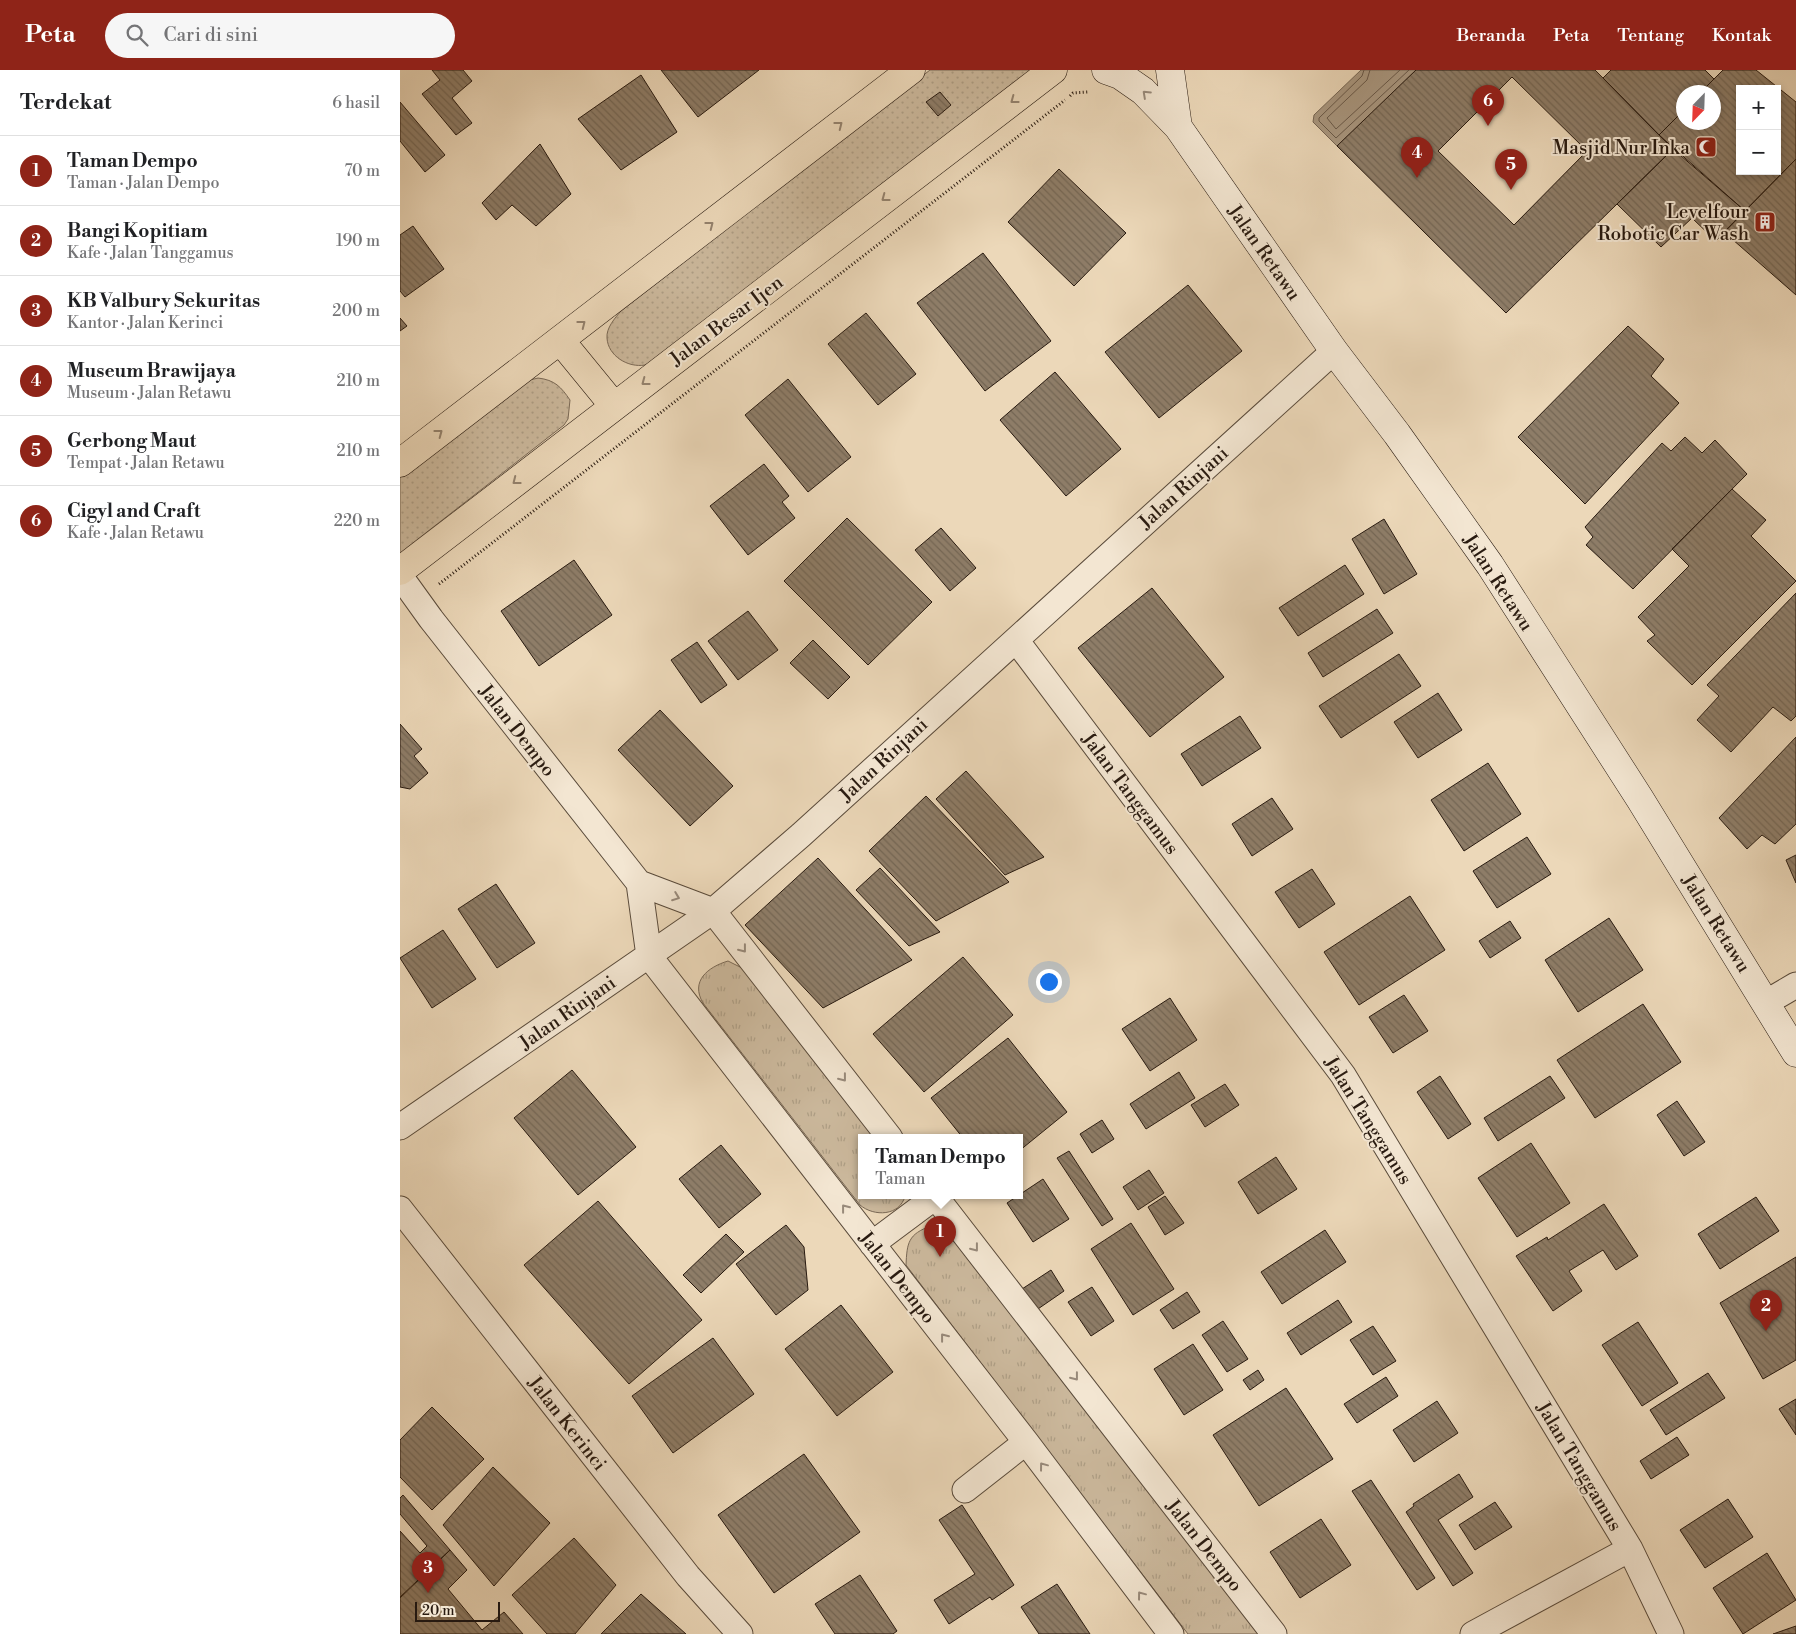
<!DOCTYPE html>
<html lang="id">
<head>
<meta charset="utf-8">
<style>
  body { margin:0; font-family:"Libre Bodoni",serif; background:#f6f6f6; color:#202124 }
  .controls { position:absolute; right:15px; top:15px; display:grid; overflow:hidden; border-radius:0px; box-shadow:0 2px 8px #0003 }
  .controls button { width:45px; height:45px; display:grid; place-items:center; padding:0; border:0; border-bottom:1px solid #e0e0e0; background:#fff; color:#202124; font:25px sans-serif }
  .compass { position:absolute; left:1276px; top:15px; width:45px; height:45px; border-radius:50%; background:#fff; box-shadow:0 2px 8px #0003; rotate:203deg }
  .scale { position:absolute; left:15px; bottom:12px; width:85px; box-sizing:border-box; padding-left:5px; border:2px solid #281a10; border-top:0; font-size:14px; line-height:18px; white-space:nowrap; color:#281a10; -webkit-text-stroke:4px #f3e6d2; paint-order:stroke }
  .you { position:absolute; left:648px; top:911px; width:18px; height:18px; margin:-12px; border:4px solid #fff; border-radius:50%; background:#1a73e8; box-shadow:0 0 0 8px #1a73e833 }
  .badge { display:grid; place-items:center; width:32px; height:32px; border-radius:50%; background:#8f2418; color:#fff; font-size:16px; font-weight:700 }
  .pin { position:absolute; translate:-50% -41px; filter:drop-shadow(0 1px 2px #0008) }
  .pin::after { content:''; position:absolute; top:26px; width:18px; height:15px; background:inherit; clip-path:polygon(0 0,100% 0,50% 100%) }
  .popup { position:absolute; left:458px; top:1064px; width:165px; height:65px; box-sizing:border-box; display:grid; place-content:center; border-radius:0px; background:#fff; filter:drop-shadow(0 1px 4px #0005); font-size:16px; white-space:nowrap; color:#757577 }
  .popup b { font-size:19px; color:#202124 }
  .popup::after { content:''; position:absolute; left:50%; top:100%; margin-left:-10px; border:10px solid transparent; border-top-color:#fff }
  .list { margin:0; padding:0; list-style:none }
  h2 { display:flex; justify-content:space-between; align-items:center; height:65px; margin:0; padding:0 20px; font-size:21px }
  h2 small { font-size:16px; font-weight:400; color:#757577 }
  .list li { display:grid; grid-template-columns:32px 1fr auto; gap:15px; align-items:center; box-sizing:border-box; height:70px; padding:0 20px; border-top:1px solid #e0e0e0 }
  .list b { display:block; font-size:19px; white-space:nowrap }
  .list p { margin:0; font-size:16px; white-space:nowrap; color:#757577 }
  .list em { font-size:16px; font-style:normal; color:#757577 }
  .icon { flex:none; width:28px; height:28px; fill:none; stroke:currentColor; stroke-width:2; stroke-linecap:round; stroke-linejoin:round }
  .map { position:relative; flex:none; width:1396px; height:1564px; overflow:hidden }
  header { display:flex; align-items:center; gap:30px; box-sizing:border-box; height:70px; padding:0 25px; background:#8f2418; color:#fff }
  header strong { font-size:24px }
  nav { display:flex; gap:28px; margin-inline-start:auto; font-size:18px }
  .search { width:350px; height:45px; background:#f6f6f6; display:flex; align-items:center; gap:12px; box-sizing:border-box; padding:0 18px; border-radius:28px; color:#757577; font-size:19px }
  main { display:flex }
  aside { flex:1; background:#fff }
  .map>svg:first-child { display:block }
</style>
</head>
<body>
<header>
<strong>Peta</strong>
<div class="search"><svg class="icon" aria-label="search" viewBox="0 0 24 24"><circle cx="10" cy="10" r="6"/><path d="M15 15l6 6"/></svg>Cari di sini</div>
<nav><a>Beranda</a><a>Peta</a><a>Tentang</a><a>Kontak</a></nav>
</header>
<main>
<aside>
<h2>Terdekat<small>6 hasil</small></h2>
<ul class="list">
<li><span class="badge">1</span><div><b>Taman Dempo</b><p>Taman · Jalan Dempo</p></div><em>70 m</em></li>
<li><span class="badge">2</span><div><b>Bangi Kopitiam</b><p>Kafe · Jalan Tanggamus</p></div><em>190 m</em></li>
<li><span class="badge">3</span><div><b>KB Valbury Sekuritas</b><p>Kantor · Jalan Kerinci</p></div><em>200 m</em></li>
<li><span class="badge">4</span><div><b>Museum Brawijaya</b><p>Museum · Jalan Retawu</p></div><em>210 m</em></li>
<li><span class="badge">5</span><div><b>Gerbong Maut</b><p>Tempat · Jalan Retawu</p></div><em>210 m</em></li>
<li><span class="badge">6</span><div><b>Cigyl and Craft</b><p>Kafe · Jalan Retawu</p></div><em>220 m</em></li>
</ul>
</aside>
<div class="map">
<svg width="1396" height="1564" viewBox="0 0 1396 1564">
  <defs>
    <pattern id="grass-tufts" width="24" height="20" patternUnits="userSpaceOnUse" patternTransform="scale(1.25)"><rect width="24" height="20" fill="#cbb89c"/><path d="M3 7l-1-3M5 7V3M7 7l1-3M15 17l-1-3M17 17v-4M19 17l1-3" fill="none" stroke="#ae9e85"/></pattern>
    <pattern id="garden-dots" width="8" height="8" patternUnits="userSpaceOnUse" patternTransform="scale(1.25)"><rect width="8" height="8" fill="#cbb89c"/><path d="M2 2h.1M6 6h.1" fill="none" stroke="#ae9e85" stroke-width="1.8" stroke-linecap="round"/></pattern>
    <pattern id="building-back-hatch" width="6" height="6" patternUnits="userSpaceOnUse" patternTransform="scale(1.25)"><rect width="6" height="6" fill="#8e7d68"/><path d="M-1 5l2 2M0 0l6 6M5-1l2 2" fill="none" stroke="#746654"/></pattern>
  </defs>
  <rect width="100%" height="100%" fill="#ecd8b9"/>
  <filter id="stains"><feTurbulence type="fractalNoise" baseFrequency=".004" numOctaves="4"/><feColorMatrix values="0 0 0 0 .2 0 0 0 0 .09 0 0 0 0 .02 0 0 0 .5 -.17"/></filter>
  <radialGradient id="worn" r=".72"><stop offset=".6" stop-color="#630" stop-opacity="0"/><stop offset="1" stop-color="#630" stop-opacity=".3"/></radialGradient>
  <path fill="url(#grass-tufts)" stroke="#7a6956" d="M328 891 344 899 475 1068H461V1126H505C500 1146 474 1147 460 1135L303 933C290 911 308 897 328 891Z
    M531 1156 550 1166 859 1564H788L506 1195C507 1173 508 1164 531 1156Z"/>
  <path fill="url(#garden-dots)" stroke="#7a6956" d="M530 0H638L263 286C257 289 251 293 245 295 228 298 208 286 207 268 206 258 215 248 221 241Z
    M138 308C155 310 161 317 170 330L168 349 164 355 0 483V407L126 311Z"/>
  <path fill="#a99780" stroke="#756553" d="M961 0H1016L937 76 913 52 914 45Z"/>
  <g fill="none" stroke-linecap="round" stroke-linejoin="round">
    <path stroke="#685848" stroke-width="1" d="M964 0 962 6 919 48V51L936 68 1009 0
      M970 0 967 10 927 48 936 59 1000 0"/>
  </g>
  <path fill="url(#building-back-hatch)" stroke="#281a10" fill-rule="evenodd" d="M32 0H63L72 11 52 28 72 53 56 65 22 24 40 10Z
    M261 0H359L298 47Z
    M1016 0H1195L1273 79 1106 243 937 76ZM1112 7 1187 81 1114 155 1038 81Z
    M1211 0H1305L1314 9 1301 22H1284V40L1259 65 1203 8Z
    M1323 0H1356L1396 32V89L1345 141 1259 65 1284 40V52H1314V22H1301ZM1340 19H1377V101H1340Z
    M241 5 277 62 221 100 178 49Z
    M540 22 551 35 538 46 526 32Z
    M0 32 45 85 25 102 0 71Z
    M140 74 171 124 136 156 112 135 96 150 82 133Z
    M1273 79 1345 141 1316 171 1292 148 1261 177 1217 134Z
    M1396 89V225L1324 162Z
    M659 99 726 163 674 216 608 152Z
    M13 156 44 199 5 227 0 221V165Z
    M583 183 651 271 585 321 517 233Z
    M788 215 842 281 759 348 705 282Z
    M466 243 516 304 478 335 428 274Z
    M0 248 7 256 0 261Z
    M1228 256 1264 289 1251 306 1279 333 1185 434 1118 367Z
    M655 302 721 379 666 426 600 350Z
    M388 309 451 387 408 422 345 345Z
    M1285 367 1302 383 1315 370 1347 404 1233 519 1186 475 1193 467 1185 457 1262 373 1271 381Z
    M364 394 389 426 382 432 395 448 348 485 310 436Z
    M1332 419 1366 450 1351 466 1396 511 1292 615 1247 571 1255 565 1238 547 1289 496 1272 479Z
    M447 448 532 532 468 595 384 511Z
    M984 449 1017 504 984 524 952 469Z
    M541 458 576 498 550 521 515 480Z
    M174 490 212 545 139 596 101 541Z
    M945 495 964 524 898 566 879 538Z
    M752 518 824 607 750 667 678 578Z
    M1396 523V646L1391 651 1373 637 1331 682 1297 650 1319 626 1307 615Z
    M977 539 993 563 923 607 908 583Z
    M348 541 378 580 338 610 308 571Z
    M413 570 450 607 428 629 390 593Z
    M297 572 327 615 301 633 271 590Z
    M999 584 1021 616 941 668 919 636Z
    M1038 623 1062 660 1018 688 994 652Z
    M260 640 333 716 290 756 218 680Z
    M840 646 861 678 802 716 781 684Z
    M0 654 22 679 14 686 28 703 10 719 0 717Z
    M1396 667V754L1375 774 1362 765 1347 779 1319 748Z
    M1088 693 1121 744 1064 781 1031 730Z
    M566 701 644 787 605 805 536 729Z
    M526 726 609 812 536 851 469 781Z
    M872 728 893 759 852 786 832 754Z
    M1127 767 1151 804 1097 838 1073 801Z
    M1396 785V813L1386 790Z
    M418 788 512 890 423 938 345 855Z
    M480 798 540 862 509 876 456 820Z
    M912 799 935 834 899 858 875 822Z
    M96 814 135 873 97 898 58 839Z
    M1010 826 1045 880 959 935 924 882Z
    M1209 848 1243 900 1178 942 1145 890Z
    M1110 851 1121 868 1090 888 1079 871Z
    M43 860 76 909 32 938 0 888Z
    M563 887 613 945 524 1022 473 964Z
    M1004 925 1028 961 993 983 969 947Z
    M770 928 797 970 750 1001 722 959Z
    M1243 934 1281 992 1195 1048 1157 990Z
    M608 968 667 1042 619 1081V1068H563L531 1028Z
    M172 1000 236 1077 178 1125 114 1048Z
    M779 1002 795 1028 746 1059 730 1034Z
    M1040 1006 1071 1054 1048 1069 1017 1022Z
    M1150 1006 1165 1028 1098 1071 1084 1048Z
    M825 1014 839 1035 805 1057 791 1035Z
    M1277 1031 1305 1072 1284 1086 1257 1045Z
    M702 1050 714 1069 692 1083 680 1064Z
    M1131 1073 1170 1133 1117 1167 1078 1108Z
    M321 1075 361 1124 319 1158 279 1109Z
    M669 1081 713 1149 702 1156 657 1088Z
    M876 1087 897 1119 858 1144 838 1112Z
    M749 1100 764 1123 738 1140 723 1117Z
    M643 1109 669 1149 633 1172 607 1133Z
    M765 1126 784 1153 765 1165 748 1137Z
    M1356 1127 1379 1161 1320 1199 1298 1164Z
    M198 1131 302 1250 229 1314 124 1195Z
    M1204 1134 1238 1186 1216 1200 1203 1180 1169 1201 1182 1221 1153 1241 1116 1186 1147 1167 1148 1170Z
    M731 1153 774 1219 733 1245 691 1179Z
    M386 1155 404 1177 408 1220 376 1245 336 1194Z
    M925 1160 946 1192 882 1234 861 1202Z
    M326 1164 344 1182 301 1223 283 1205Z
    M1396 1187V1290L1363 1309 1320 1233Z
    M651 1200 664 1221 635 1241 622 1219Z
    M692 1217 714 1251 691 1266 668 1232Z
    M787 1222 800 1242 773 1259 760 1240Z
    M938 1230 952 1252 901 1285 887 1263Z
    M441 1235 493 1302 437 1346 385 1279Z
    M823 1251 848 1289 827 1302 802 1265Z
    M1238 1252 1278 1313 1242 1336 1202 1275Z
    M973 1256 996 1291 973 1305 950 1270Z
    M313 1268 354 1324 273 1383 232 1326Z
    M793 1274 823 1320 784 1345 754 1299Z
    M858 1300 864 1310 850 1320 843 1310Z
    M1308 1303 1325 1328 1266 1365 1250 1340Z
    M986 1307 998 1326 957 1353 944 1334Z
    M886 1318 933 1389 859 1436 813 1365Z
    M1396 1329V1365L1379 1339Z
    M1037 1331 1058 1363 1014 1392 993 1360Z
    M32 1337 84 1389 32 1440 0 1407V1370Z
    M1277 1367 1289 1385 1251 1409 1240 1391Z
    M404 1384 460 1462 374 1523 318 1445Z
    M93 1397 150 1453 94 1516 43 1455Z
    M1059 1404 1073 1427 1038 1450 1073 1503 1053 1516 1006 1442 1014 1436 1013 1434Z
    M971 1410 1035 1508 1017 1520 952 1421Z
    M3 1425 50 1480 0 1527V1461L20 1483 27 1476 0 1444V1428Z
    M1328 1429 1353 1467 1305 1498 1280 1460Z
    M1095 1432 1112 1457 1075 1480 1059 1455Z
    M562 1435 614 1515 592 1530 590 1527 549 1554 534 1530 575 1504 539 1450Z
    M921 1449 951 1495 900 1528 870 1482Z
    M174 1468 216 1515 175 1564H147L112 1525Z
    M50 1480 67 1500 48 1519 82 1560 104 1542 123 1564H0V1528Z
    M1367 1483 1396 1530 1343 1564 1313 1518Z
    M460 1505 497 1561 493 1564H435L415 1534Z
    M657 1514 690 1564H639L621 1537Z
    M241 1524 286 1564H201Z
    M1396 1556V1564H1373Z"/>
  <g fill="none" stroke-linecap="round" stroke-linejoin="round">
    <g stroke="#594a3a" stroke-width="27">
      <path id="minor" d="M0 506 31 549 239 813 249 886 626 1372 771 1564
        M616 570 943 1005 1230 1479 1271 1564
        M239 813 313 841 490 1068
        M1367 932 1396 915
        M0 1057 313 841 401 765 934 281
        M535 1126 874 1564
        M0 1139 288 1506 340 1564
        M472 1174 535 1127
        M565 1420 626 1372
        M1073 1564 1230 1479"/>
    </g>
    <g stroke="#281a10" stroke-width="29">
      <path id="secondary" d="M706 0 720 5 743 21 778 57 934 281 997 364 1090 495 1240 729 1396 983
        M770 0 778 57"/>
    </g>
    <g stroke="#281a10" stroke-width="29">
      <path id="primary" d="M160 270 214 336
        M0 393 511 0
        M0 501 653 0"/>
    </g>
    <path stroke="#281a10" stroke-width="3" stroke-dasharray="1 2.5" stroke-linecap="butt" d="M670 26 673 23 688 22
      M39 514 665 30"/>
    <use href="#minor" stroke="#f3e6d2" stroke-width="25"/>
    <use href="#secondary" stroke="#f3e6d2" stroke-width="28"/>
    <use href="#primary" stroke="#ecd8b9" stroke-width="28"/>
  </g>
  <defs><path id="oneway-chevron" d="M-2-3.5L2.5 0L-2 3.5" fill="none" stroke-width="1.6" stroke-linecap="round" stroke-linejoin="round" transform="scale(1.25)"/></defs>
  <g stroke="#988a7b">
    <use href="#oneway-chevron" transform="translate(746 24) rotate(-137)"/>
    <use href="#oneway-chevron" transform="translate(276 827) rotate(21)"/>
    <use href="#oneway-chevron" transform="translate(343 879) rotate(52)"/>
    <use href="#oneway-chevron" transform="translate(443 1008) rotate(52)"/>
    <use href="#oneway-chevron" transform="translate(445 1138) rotate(-128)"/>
    <use href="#oneway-chevron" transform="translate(575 1178) rotate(52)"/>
    <use href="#oneway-chevron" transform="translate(544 1267) rotate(-128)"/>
    <use href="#oneway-chevron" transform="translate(675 1307) rotate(52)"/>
    <use href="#oneway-chevron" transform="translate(643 1396) rotate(-127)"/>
    <use href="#oneway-chevron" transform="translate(741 1525) rotate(-127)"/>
  </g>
  <g stroke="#94826d">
    <use href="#oneway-chevron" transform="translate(614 30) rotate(143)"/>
    <use href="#oneway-chevron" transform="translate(439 55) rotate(-38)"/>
    <use href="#oneway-chevron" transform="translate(485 128) rotate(143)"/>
    <use href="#oneway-chevron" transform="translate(310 155) rotate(-38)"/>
    <use href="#oneway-chevron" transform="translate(182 254) rotate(-38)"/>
    <use href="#oneway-chevron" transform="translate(245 312) rotate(143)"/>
    <use href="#oneway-chevron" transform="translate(39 363) rotate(-37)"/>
    <use href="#oneway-chevron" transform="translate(116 411) rotate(142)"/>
  </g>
  <defs>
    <g id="mosque-square" transform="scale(1.125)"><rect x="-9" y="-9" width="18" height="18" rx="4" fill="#8f2418" stroke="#f3e6d2"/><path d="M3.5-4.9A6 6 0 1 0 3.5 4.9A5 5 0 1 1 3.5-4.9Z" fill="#fff"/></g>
    <g id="building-square" transform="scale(1.125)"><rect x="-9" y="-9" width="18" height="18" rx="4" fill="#8f2418" stroke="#f3e6d2"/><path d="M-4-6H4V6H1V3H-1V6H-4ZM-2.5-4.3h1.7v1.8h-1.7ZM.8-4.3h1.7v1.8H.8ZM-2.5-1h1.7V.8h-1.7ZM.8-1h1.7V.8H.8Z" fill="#fff"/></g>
  </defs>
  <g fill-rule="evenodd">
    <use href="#mosque-square" x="1306" y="77"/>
    <use href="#building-square" x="1365" y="152"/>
  </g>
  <g text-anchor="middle" stroke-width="4" stroke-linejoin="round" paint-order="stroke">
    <g font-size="19" fill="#281a10" stroke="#f3e6d2" text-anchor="end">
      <text x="1290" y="84">Masjid Nur Inka</text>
      <text x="1349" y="148">Levelfour<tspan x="1349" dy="22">Robotic Car Wash</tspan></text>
    </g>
    <g font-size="19" fill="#281a10" stroke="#f3e6d2">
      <text transform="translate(865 182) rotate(55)" y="7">Jalan Retawu</text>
      <text transform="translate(326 250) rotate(-37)" y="7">Jalan Besar Ijen</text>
      <text transform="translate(783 417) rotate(-42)" y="7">Jalan Rinjani</text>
      <text transform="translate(1099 512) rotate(57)" y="7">Jalan Retawu</text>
      <text transform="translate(118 660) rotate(52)" y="7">Jalan Dempo</text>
      <text transform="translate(483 689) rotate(-43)" y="7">Jalan Rinjani</text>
      <text transform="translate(731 723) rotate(53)" y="7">Jalan Tanggamus</text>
      <text transform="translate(1317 853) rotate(58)" y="7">Jalan Retawu</text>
      <text transform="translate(167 942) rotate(-35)" y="7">Jalan Rinjani</text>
      <text transform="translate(969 1050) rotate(58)" y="7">Jalan Tanggamus</text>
      <text transform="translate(498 1207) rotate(52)" y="7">Jalan Dempo</text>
      <text transform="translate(168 1353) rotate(52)" y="7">Jalan Kerinci</text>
      <text transform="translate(1180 1396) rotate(59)" y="7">Jalan Tanggamus</text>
      <text transform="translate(805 1475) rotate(52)" y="7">Jalan Dempo</text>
    </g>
  </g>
  <rect width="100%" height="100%" filter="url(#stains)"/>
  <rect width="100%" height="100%" fill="url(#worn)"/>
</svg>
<div class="controls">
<button>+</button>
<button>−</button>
</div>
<svg class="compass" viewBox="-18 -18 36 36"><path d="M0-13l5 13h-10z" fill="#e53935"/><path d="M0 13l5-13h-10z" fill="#757577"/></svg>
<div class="scale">20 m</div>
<div class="you"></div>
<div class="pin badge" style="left:540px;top:1187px">1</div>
<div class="popup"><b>Taman Dempo</b>Taman</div>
<div class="pin badge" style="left:1366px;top:1261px">2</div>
<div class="pin badge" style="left:28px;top:1523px">3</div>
<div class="pin badge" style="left:1017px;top:108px">4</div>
<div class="pin badge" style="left:1111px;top:120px">5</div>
<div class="pin badge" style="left:1088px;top:56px">6</div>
</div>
</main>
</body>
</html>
